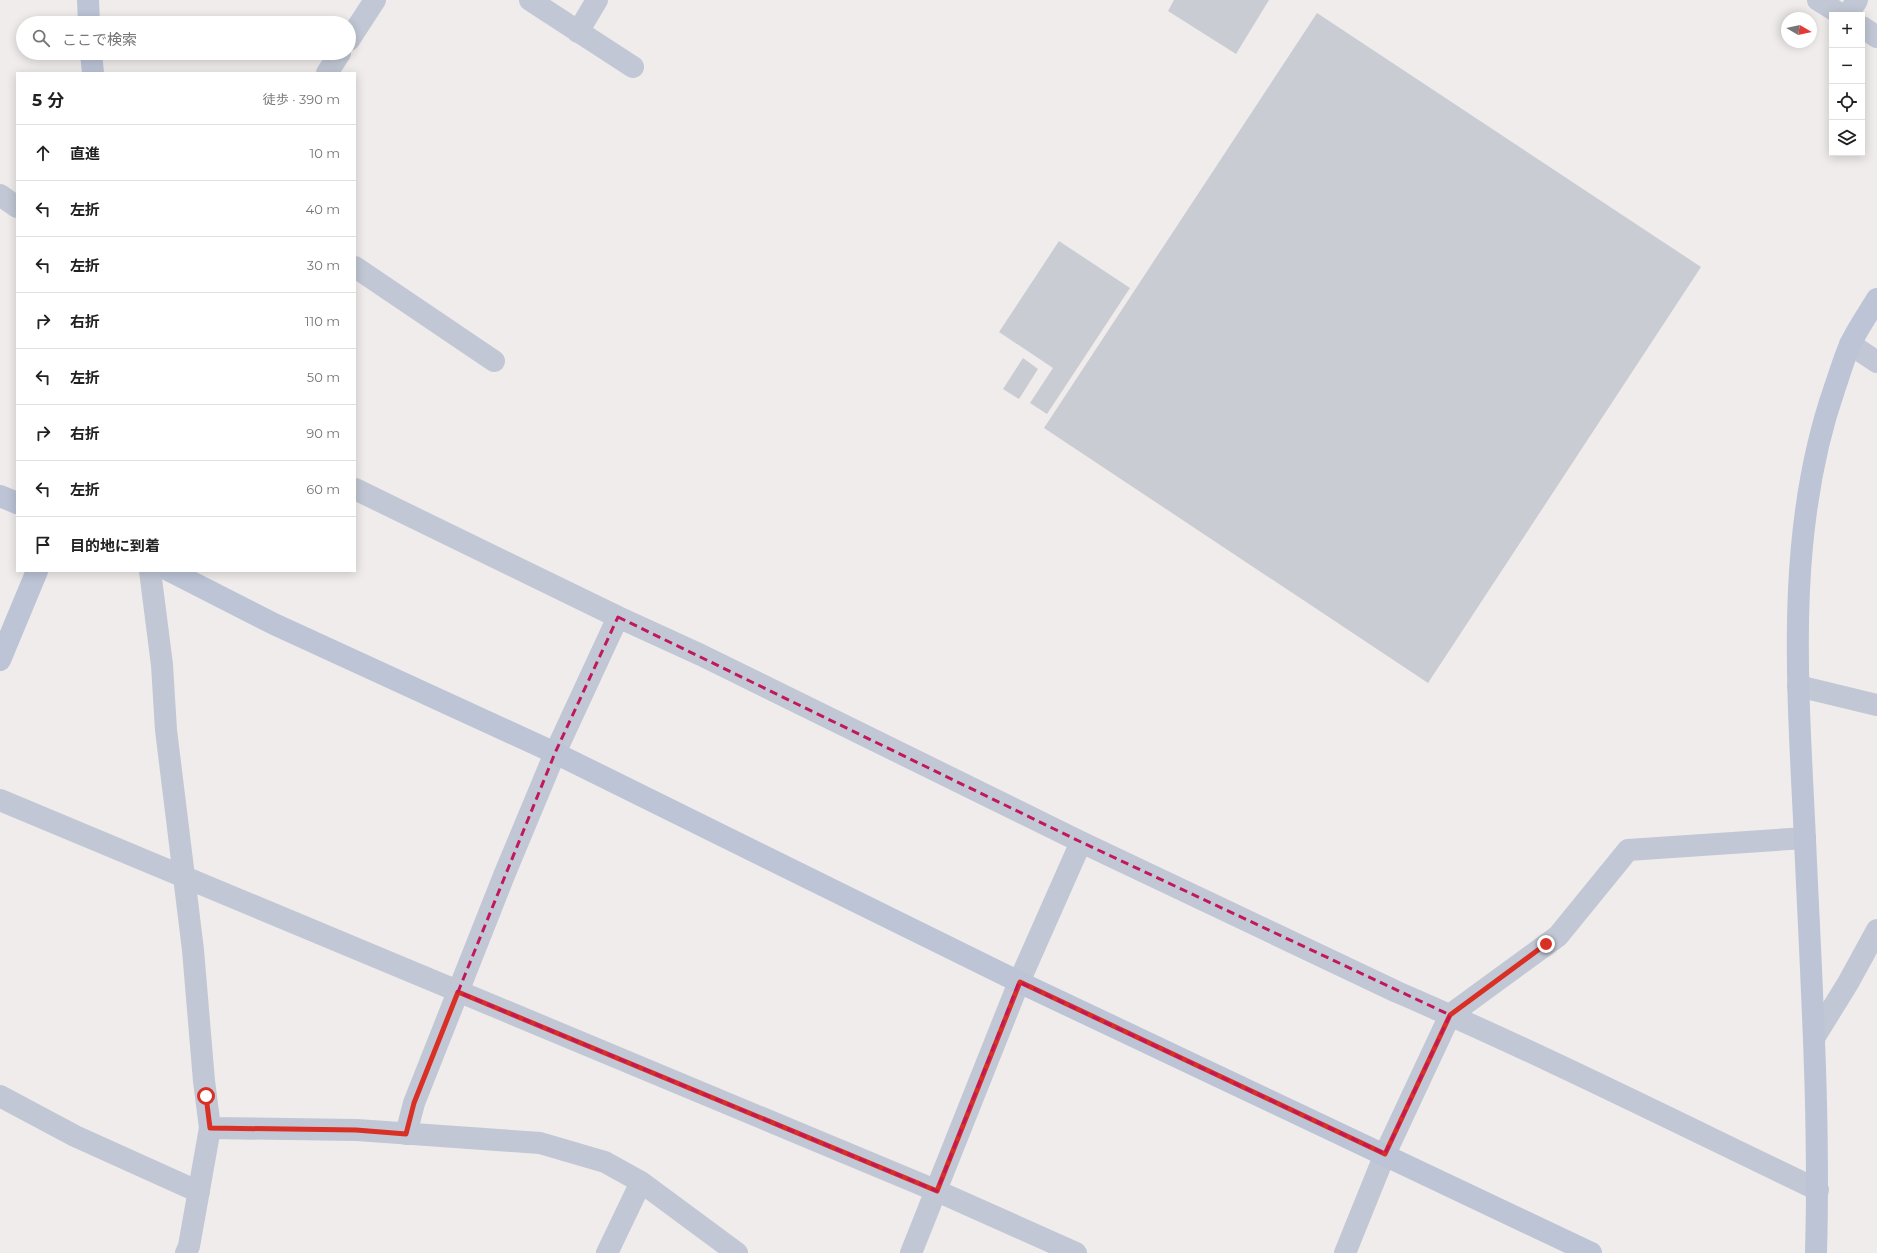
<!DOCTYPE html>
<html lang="ja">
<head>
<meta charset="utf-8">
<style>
  body { margin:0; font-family:Montserrat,"Noto Sans JP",sans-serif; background:#f6f6f6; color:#222 }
  .controls { position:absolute; right:12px; top:12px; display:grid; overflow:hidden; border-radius:0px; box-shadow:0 2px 10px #0003 }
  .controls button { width:36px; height:36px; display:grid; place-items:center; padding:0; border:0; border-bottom:1px solid #e0e0e0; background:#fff; color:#222; font:20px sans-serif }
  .compass { position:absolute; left:1781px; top:12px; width:36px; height:36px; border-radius:50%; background:#fff; box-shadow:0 2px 10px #0003; rotate:99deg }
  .stop { position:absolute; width:12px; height:12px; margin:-9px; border:3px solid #d93025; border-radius:50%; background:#fff }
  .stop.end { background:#d93025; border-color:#fff; box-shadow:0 1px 4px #0008 }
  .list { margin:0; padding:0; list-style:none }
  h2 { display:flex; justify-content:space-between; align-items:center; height:52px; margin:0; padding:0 16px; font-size:17px }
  h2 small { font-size:13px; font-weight:400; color:#767676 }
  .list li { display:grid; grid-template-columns:26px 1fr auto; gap:12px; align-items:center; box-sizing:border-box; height:56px; padding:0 16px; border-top:1px solid #e0e0e0 }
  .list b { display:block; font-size:15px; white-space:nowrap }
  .list em { font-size:13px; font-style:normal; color:#767676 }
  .icon { flex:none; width:22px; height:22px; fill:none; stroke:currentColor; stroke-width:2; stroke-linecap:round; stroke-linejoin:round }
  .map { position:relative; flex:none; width:1877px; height:1253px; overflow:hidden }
  .search { position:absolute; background:#fff; box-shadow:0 2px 10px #0003; left:16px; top:16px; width:340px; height:44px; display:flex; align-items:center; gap:10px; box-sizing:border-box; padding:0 14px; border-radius:22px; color:#767676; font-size:15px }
  .panel { position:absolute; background:#fff; box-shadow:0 2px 10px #0003; left:16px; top:72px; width:340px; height:500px; border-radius:0px }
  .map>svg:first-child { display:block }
</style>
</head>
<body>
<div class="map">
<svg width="1877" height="1253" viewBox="0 0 1877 1253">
  <rect width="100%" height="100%" fill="#efeceb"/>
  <path fill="#caccd4" d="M1174 0H1269L1236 54 1168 11Z
    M1317 13 1701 267 1428 683 1044 428Z
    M1059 241 1130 288 1047 414 1030 403 1053 368 999 332Z
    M1023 358 1038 369 1019 399 1003 389Z"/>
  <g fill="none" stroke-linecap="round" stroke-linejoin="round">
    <path stroke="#c1c7d4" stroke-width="22" d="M530 0 633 67
      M1818 0 1842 15
      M1848 15 1857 0
      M1862 27 1877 37
      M578 32 597 0
      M349 40 375 0
      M327 73 340 53
      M0 195 17 207
      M355 267 494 361
      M1850 344 1877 362
      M355 489 618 617 701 655 1081 842 1397 992C1539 1053 1678 1123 1818 1190
      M150 571 162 665 166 730 193 950 204 1081 210 1128 189 1246 186 1253
      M1798 686 1877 705
      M0 800 937 1191 1076 1253
      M1814 1038 1848 983 1877 930
      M0 1096 75 1136 199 1192
      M210 1128 357 1130 540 1143 605 1162 641 1182 737 1253
      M406 1134 414 1103 505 873 555 753 618 617
      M607 1253 641 1182
      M911 1253 1019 982 1081 842
      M1345 1253 1385 1154 1450 1015 1558 936 1628 850 1805 838"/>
    <path stroke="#bcc4d6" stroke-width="22" d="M88 0 89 23
      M91 53 93 73
      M0 496 17 503
      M170 571 274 624 555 753 1019 982 1591 1253
      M0 660 37 571
      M1816 1253C1820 1115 1811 977 1805 840 1798 687 1784 533 1835 387 1840 373 1844 358 1850 345 1857 329 1868 314 1877 299"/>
  </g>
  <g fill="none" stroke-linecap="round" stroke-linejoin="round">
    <path stroke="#d93025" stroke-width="5" d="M206 1096 210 1128 356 1130 406 1134 414 1103 458 992 937 1191 1020 982 1385 1154 1450 1015 1546 944"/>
  </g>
  <path fill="none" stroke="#c2185b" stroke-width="3" stroke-dasharray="8 5" stroke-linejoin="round" d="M618 617 1081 842 1450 1015 1385 1154 1019 982 937 1191 458 992 555 753Z"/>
</svg>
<div class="controls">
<button>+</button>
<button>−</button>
<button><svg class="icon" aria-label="locate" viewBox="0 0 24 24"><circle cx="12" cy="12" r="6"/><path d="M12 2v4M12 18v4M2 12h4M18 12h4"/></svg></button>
<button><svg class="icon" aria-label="layers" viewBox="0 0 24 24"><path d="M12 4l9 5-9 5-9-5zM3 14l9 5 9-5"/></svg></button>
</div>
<svg class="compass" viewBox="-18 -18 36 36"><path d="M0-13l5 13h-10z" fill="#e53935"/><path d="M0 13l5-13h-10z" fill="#767676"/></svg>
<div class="stop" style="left:206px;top:1096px"></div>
<div class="stop end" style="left:1546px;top:944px"></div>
<div class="search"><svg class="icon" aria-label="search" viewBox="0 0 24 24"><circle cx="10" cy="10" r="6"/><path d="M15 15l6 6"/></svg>ここで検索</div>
<section class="panel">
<h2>5 分<small>徒歩 · 390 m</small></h2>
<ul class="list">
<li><svg class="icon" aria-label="ahead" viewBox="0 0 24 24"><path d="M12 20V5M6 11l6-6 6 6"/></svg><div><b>直進</b></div><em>10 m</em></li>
<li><svg class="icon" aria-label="left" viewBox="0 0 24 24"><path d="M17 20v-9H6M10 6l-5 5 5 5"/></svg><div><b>左折</b></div><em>40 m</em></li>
<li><svg class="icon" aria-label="left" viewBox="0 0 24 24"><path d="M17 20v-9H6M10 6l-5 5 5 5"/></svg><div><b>左折</b></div><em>30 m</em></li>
<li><svg class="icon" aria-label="right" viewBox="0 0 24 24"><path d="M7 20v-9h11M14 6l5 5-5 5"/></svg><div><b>右折</b></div><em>110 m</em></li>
<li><svg class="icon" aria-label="left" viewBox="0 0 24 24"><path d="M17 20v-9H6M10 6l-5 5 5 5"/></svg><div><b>左折</b></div><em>50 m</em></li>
<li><svg class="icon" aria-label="right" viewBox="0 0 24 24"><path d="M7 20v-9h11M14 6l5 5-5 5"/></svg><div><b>右折</b></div><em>90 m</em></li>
<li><svg class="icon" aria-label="left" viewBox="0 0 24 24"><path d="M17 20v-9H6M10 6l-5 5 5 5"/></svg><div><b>左折</b></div><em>60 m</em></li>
<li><svg class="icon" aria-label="arrive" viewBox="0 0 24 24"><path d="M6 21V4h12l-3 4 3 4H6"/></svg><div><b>目的地に到着</b></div></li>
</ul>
</section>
</div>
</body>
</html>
